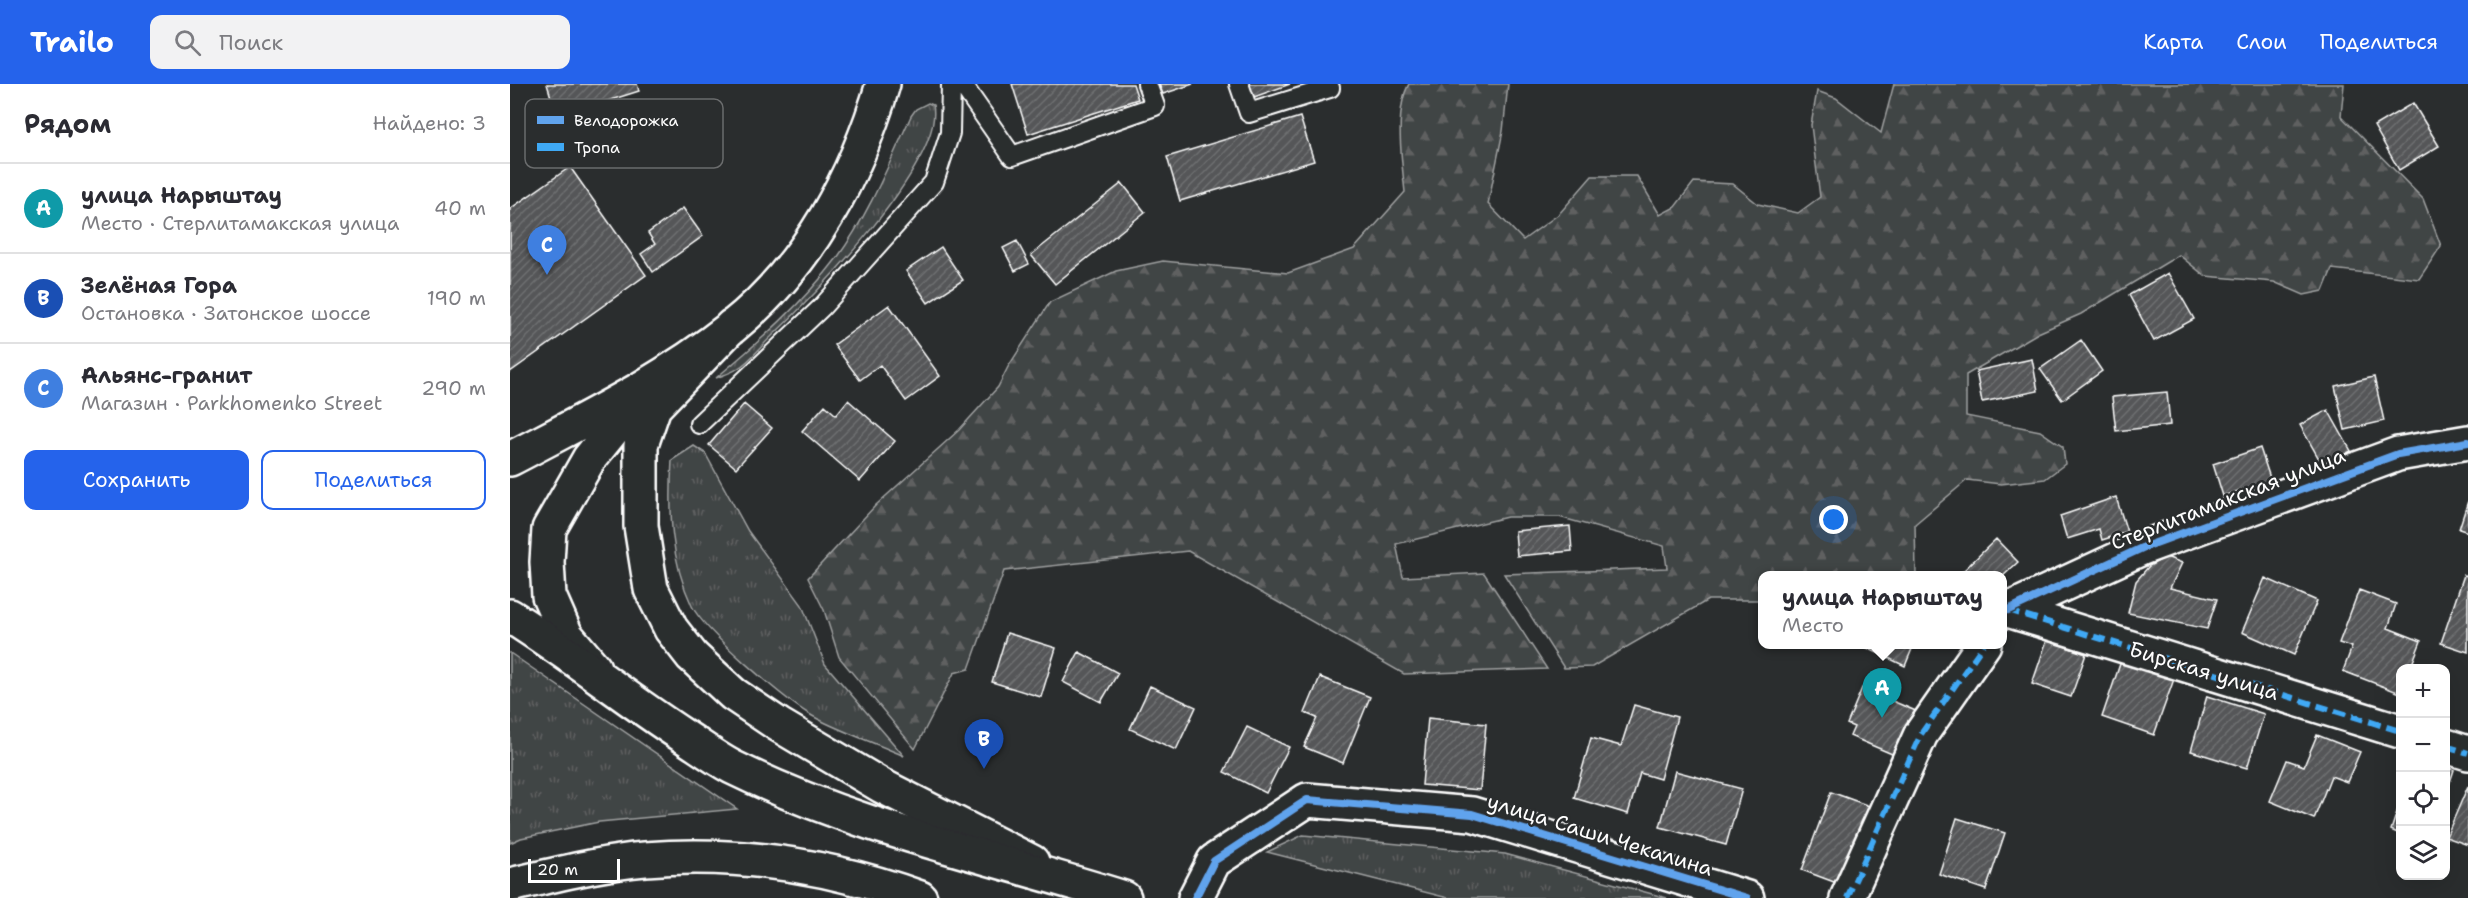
<!DOCTYPE html>
<html lang="ru">
<head>
<meta charset="utf-8">
<style>
  body { margin:0; font-family:"Shantell Sans",sans-serif; background:#f2f2f3; color:#2b2b33 }
  .controls { position:absolute; right:18px; bottom:18px; display:grid; overflow:hidden; border-radius:12px; box-shadow:0 6px 24px #0002 }
  .controls button { width:54px; height:54px; display:grid; place-items:center; padding:0; border:0; border-bottom:2px solid #e1e1e2; background:#fff; color:#2b2b33; font:30px sans-serif }
  .scale { position:absolute; left:18px; bottom:15px; width:92px; box-sizing:border-box; padding-left:6px; border:3px solid #fff; border-top:0; font-size:16px; line-height:21px; white-space:nowrap; color:#fff; -webkit-text-stroke:4px #2a2d2e; paint-order:stroke }
  .you { position:absolute; left:1324px; top:436px; width:21px; height:21px; margin:-15px; border:4px solid #fff; border-radius:50%; background:#1a73e8; box-shadow:0 0 0 9px #1a73e833 }
  .badge { display:grid; place-items:center; width:39px; height:39px; border-radius:50%; background:#2563eb; color:#fff; font-size:20px; font-weight:700 }
  .pin { position:absolute; translate:-50% -50px; filter:drop-shadow(0 2px 3px #0008) }
  .pin::after { content:''; position:absolute; top:32px; width:21px; height:18px; background:inherit; clip-path:polygon(0 0,100% 0,50% 100%) }
  .popup { position:absolute; left:1248px; top:487px; width:249px; height:78px; box-sizing:border-box; display:grid; place-content:center; border-radius:12px; background:#fff; filter:drop-shadow(0 2px 4px #0005); font-size:20px; white-space:nowrap; color:#7c7c81 }
  .popup b { font-size:22px; color:#2b2b33 }
  .popup::after { content:''; position:absolute; left:50%; top:100%; margin-left:-12px; border:12px solid transparent; border-top-color:#fff }
  .list { margin:0; padding:0; list-style:none }
  h2 { display:flex; justify-content:space-between; align-items:center; height:78px; margin:0; padding:0 24px; font-size:26px }
  h2 small { font-size:20px; font-weight:400; color:#7c7c81 }
  .list li { display:grid; grid-template-columns:39px 1fr auto; gap:18px; align-items:center; box-sizing:border-box; height:90px; padding:0 24px; border-top:2px solid #e1e1e2 }
  .list b { display:block; font-size:22px; white-space:nowrap }
  .list p { margin:0; font-size:20px; white-space:nowrap; color:#7c7c81 }
  .list em { font-size:20px; font-style:normal; color:#7c7c81 }
  .actions { display:flex; gap:12px; padding:18px 24px }
  .actions a { flex:1; padding:14px 0; border:2px solid #2563eb; border-radius:12px; text-align:center; font-size:21px; color:#2563eb }
  .actions .main { background:#2563eb; color:#fff }
  .icon { flex:none; width:33px; height:33px; fill:none; stroke:currentColor; stroke-width:2; stroke-linecap:round; stroke-linejoin:round }
  .map { position:relative; flex:none; width:1958px; height:814px; overflow:hidden }
  header { display:flex; align-items:center; gap:36px; box-sizing:border-box; height:84px; padding:0 30px; background:#2563eb; color:#fff }
  header strong { font-size:28px }
  nav { display:flex; gap:33px; margin-inline-start:auto; font-size:21px }
  .search { width:420px; height:54px; background:#f2f2f3; display:flex; align-items:center; gap:15px; box-sizing:border-box; padding:0 21px; border-radius:12px; color:#7c7c81; font-size:22px }
  main { display:flex }
  aside { flex:1; background:#fff }
  .map>svg:first-child { display:block }
</style>
</head>
<body>
<header>
<strong>Trailo</strong>
<div class="search"><svg class="icon" aria-label="search" viewBox="0 0 24 24"><circle cx="10" cy="10" r="6"/><path d="M15 15l6 6"/></svg>Поиск</div>
<nav><a>Карта</a><a>Слои</a><a>Поделиться</a></nav>
</header>
<main>
<aside>
<h2>Рядом<small>Найдено: 3</small></h2>
<ul class="list">
<li><span class="badge" style="background:#0f9aa8">A</span><div><b>улица Нарыштау</b><p>Место · Стерлитамакская улица</p></div><em>40 m</em></li>
<li><span class="badge" style="background:#1a4fb4">B</span><div><b>Зелёная Гора</b><p>Остановка · Затонское шоссе</p></div><em>190 m</em></li>
<li><span class="badge" style="background:#3f7fe0">C</span><div><b>Альянс-гранит</b><p>Магазин · Parkhomenko Street</p></div><em>290 m</em></li>
</ul>
<div class="actions"><a class="main">Сохранить</a><a>Поделиться</a></div>
</aside>
<div class="map">
<svg width="1958" height="814" viewBox="0 0 1958 814">
  <defs>
    <pattern id="grass-tufts" width="24" height="20" patternUnits="userSpaceOnUse" patternTransform="scale(1.5)"><rect width="24" height="20" fill="#414445"/><path d="M3 7l-1-3M5 7V3M7 7l1-3M15 17l-1-3M17 17v-4M19 17l1-3" fill="none" stroke="#5e6061"/></pattern>
    <pattern id="forest-firs" width="22" height="20" patternUnits="userSpaceOnUse" patternTransform="scale(1.5)"><rect width="22" height="20" fill="#414445"/><path d="M5 1l3.5 6h-7zM16 11l3.5 6h-7z" fill="#5e6061"/></pattern>
    <pattern id="building-hatch" width="6" height="6" patternUnits="userSpaceOnUse" patternTransform="scale(1.5)"><rect width="6" height="6" fill="#555758"/><path d="M-1 1l2-2M0 6l6-6M5 7l2-2" fill="none" stroke="#6e7071"/></pattern>
  </defs>
  <rect width="100%" height="100%" fill="#2a2d2e"/>
  <filter id="ink" filterUnits="userSpaceOnUse"><feTurbulence type="fractalNoise" baseFrequency=".0167" numOctaves="2"/><feDisplacementMap in="SourceGraphic" scale="12" xChannelSelector="R" yChannelSelector="G"/><feConvolveMatrix kernelMatrix="1 2 1 2 8 2 1 2 1" color-interpolation-filters="sRGB"/></filter>
  <g filter="url(#ink)">
    <path fill="url(#grass-tufts)" stroke="#a0a2a2" stroke-width="1.5" d="M418 19 423 21C435 79 302 214 261 253 250 263 240 278 227 285 221 289 213 291 206 294 249 258 293 219 327 174 358 132 379 80 401 32L406 25Z
      M184 362 195 369 238 447 292 521 315 580 394 672C366 659 323 645 299 630 273 614 194 547 182 522 160 475 159 427 162 376Z
      M0 569 227 725 89 738 11 754 0 759Z
      M793 751 995 770 1157 814H938L757 768Z"/>
    <path fill="url(#forest-firs)" stroke="#a0a2a2" stroke-width="1.5" d="M899 0H998L993 47 978 120 1013 156 1049 130 1082 92H1127L1150 131 1165 123 1184 98 1223 100 1248 120 1288 129 1310 113 1301 41 1307 7 1326 14 1371 49 1384 0H1834L1831 32 1913 115 1931 162 1909 195 1822 185 1813 207 1794 211 1764 198 1695 192 1669 171 1571 230 1528 249 1456 291V332L1530 347 1553 363 1555 380 1535 395 1491 400 1457 396 1405 440 1406 491 1252 492V516H1198L1082 583 1054 584 994 490 1157 484 1154 462 1049 433H997L886 460 893 493 974 489 1037 585 894 590 678 467 494 487 459 585 444 589 405 665 329 573 314 526 298 494 366 421 449 346 488 303 498 283 540 218 606 187 653 177 778 189 844 165 895 108C892 80 884 25 899 0Z"/>
    <path fill="url(#building-hatch)" stroke="#fff" stroke-width="1.5" d="M37 0H127L129 7 47 33Z
      M502 0H623L628 15 518 50Z
      M649 0H683L653 10Z
      M739 0H780L744 13Z
      M1903 19 1929 62 1889 86 1864 42Z
      M790 33 804 77 670 117 657 73Z
      M60 83 136 191 0 288V125Z
      M612 99 635 128 545 200 521 171Z
      M173 124 193 152 143 188 131 170 145 160 138 149Z
      M507 157 519 180 505 187 493 164Z
      M431 163 453 196 418 219 396 187Z
      M1658 189 1684 235 1644 257 1619 211Z
      M379 221 430 292 396 317 370 281 350 296 324 261Z
      M1571 256 1592 287 1552 316 1530 285Z
      M1522 275 1528 307 1472 318 1466 287Z
      M1864 293 1874 337 1835 346 1825 302Z
      M1657 308 1660 341 1606 347 1602 313Z
      M338 316 385 357 350 397 292 347 315 321 326 331Z
      M234 320 262 344 226 384 199 361Z
      M1818 326 1841 367 1813 382 1790 341Z
      M1750 364 1761 397 1713 412 1703 380Z
      M1606 413 1617 448 1592 456 1589 445 1557 455 1550 432Z
      M1958 417V448L1949 445Z
      M1060 442 1062 467 1007 472 1005 447Z
      M1486 455 1508 478 1492 493 1452 492 1450 490Z
      M1656 473 1672 479 1660 504 1707 515 1697 545 1618 529 1626 497 1639 482Z
      M1954 491 1958 492V568L1931 559Z
      M1755 494 1807 517 1784 571 1732 548Z
      M1849 506 1886 520 1878 544 1911 557 1902 580 1912 584H1890V609L1833 587 1842 563 1829 559Z
      M497 549 546 564 531 613 482 598Z
      M1537 556 1576 570 1561 613 1522 600Z
      M1349 560H1404L1395 582Z
      M569 568 608 589 591 618 553 598Z
      M1611 577 1664 595 1644 651 1592 633Z
      M810 593 860 613 833 679 794 663 807 634 795 629Z
      M640 602 686 623 666 666 620 645Z
      M1352 604 1408 628 1389 673 1340 652 1344 643 1337 640Z
      M1697 612 1754 630 1737 684 1681 667Z
      M1124 621 1167 633 1150 695 1130 689 1118 730 1064 714 1081 654 1111 662Z
      M918 634 976 640 970 706 912 701Z
      M737 643 779 663 756 709 714 688Z
      M1807 651 1850 668 1837 698 1821 692 1804 735 1760 717 1777 676 1794 682Z
      M1936 683 1944 686 1936 710Z
      M1165 687 1232 705 1216 761 1150 743Z
      M1958 702V761L1936 753Z
      M1321 708 1362 723 1332 801 1292 786Z
      M1890 719V750L1881 746Z
      M1447 734 1495 749 1476 806 1429 790Z"/>
    <g fill="none" stroke-linecap="round" stroke-linejoin="round">
      <g stroke="#fff" stroke-width="22">
        <path id="lane" d="M452 0 502 72 645 22 637 0
          M729 0 739 29 820 4 818 0
          M189 340 312 223 424 98 440 49 441 0"/>
      </g>
      <g stroke="#fff" stroke-width="38">
        <path id="street" d="M1498 526 1632 464 1888 370 1958 358
          M1498 526 1890 647
          M1936 662 1958 669
          M685 814 704 777 797 716 962 730 1237 814
          M1337 814 1411 650 1474 560"/>
      </g>
      <g stroke="#fff" stroke-width="38">
        <path id="secondary" d="M222 242 144 323 131 361V442L141 505 161 545 182 572 223 610 269 641 372 702 522 778
          M0 375C76 335 154 297 222 243 298 182 346 92 373 0
          M84 584 56 551 39 512 37 478 39 445 79 375 130 312"/>
      </g>
      <g stroke="#fff" stroke-width="38">
        <path id="primary" d="M0 532C59 569 114 613 172 651 188 661 205 674 222 683 348 745 481 772 614 814
          M0 801C45 791 89 779 135 775 230 767 321 782 410 814"/>
      </g>
      <use href="#lane" stroke="#2a2d2e" stroke-width="18"/>
      <use href="#street" stroke="#2a2d2e" stroke-width="33"/>
      <use href="#secondary" stroke="#2a2d2e" stroke-width="33"/>
      <use href="#primary" stroke="#2a2d2e" stroke-width="33"/>
      <path stroke="#3fa9f5" stroke-width="6" stroke-dasharray="12 6" stroke-linecap="butt" d="M1498 526 1890 647
        M1936 662 1958 669
        M1337 814 1411 650 1474 560"/>
      <g stroke="#2a2d2e" stroke-width="11">
        <path id="cycleway" d="M1498 526 1632 464 1888 370 1958 358
          M685 814 704 777 797 716 962 730 1237 814"/>
      </g>
      <use href="#cycleway" stroke="#60a3ed" stroke-width="8"/>
    </g>
  </g>
  <g text-anchor="middle" stroke-width="5" stroke-linejoin="round" paint-order="stroke">
    <g font-size="21" fill="#fff" stroke="#2a2d2e">
      <text transform="translate(1718 415) rotate(-21)" y="7">Стерлитамакская улица</text>
      <text transform="translate(1694 587) rotate(17)" y="7">Бирская улица</text>
      <text transform="translate(1090 751) rotate(17)" y="7">улица Саши Чекалина</text>
    </g>
  </g>
  <rect x="15" y="15" width="198" height="69" rx="9" fill="#2a2d2e" stroke="#6a6c6d" stroke-width="1.5"/>
  <rect x="27" y="32" width="27" height="8" fill="#60a3ed"/>
  <rect x="27" y="59" width="27" height="8" fill="#3fa9f5"/>
  <g font-size="16" fill="#fff">
    <text x="64" y="42">Велодорожка</text>
    <text x="64" y="69">Тропа</text>
  </g>
</svg>
<div class="controls">
<button>+</button>
<button>−</button>
<button><svg class="icon" aria-label="locate" viewBox="0 0 24 24"><circle cx="12" cy="12" r="6"/><path d="M12 2v4M12 18v4M2 12h4M18 12h4"/></svg></button>
<button><svg class="icon" aria-label="layers" viewBox="0 0 24 24"><path d="M12 4l9 5-9 5-9-5zM3 14l9 5 9-5"/></svg></button>
</div>
<div class="scale">20 m</div>
<div class="you"></div>
<div class="pin badge" style="left:1372px;top:634px;background:#0f9aa8">A</div>
<div class="popup"><b>улица Нарыштау</b>Место</div>
<div class="pin badge" style="left:474px;top:685px;background:#1a4fb4">B</div>
<div class="pin badge" style="left:37px;top:191px;background:#3f7fe0">C</div>
</div>
</main>
</body>
</html>
